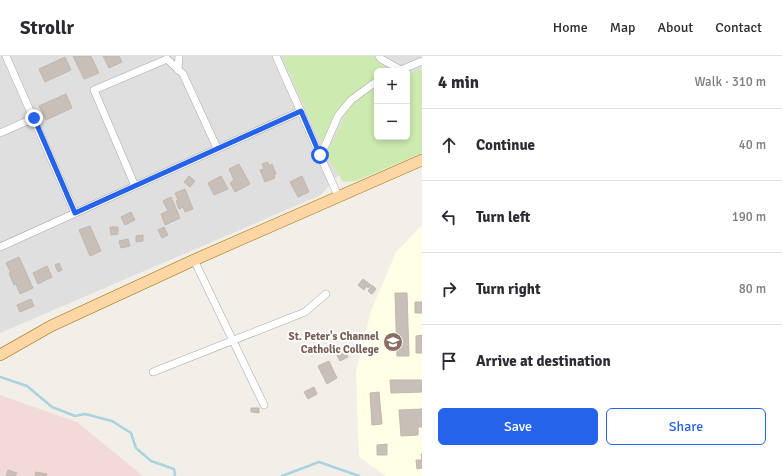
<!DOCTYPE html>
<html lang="en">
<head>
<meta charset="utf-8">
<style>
  body { margin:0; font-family:Signika,sans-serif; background:#f7f7f7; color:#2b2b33 }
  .controls { position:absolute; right:12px; top:12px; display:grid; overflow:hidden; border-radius:6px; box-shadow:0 2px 6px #0003 }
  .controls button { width:36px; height:36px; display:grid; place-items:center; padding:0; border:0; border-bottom:1px solid #e1e1e2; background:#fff; color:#2b2b33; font:20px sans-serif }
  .stop { position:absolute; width:12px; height:12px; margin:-9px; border:3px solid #2563eb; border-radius:50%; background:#fff }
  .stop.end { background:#2563eb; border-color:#fff; box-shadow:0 1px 4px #0008 }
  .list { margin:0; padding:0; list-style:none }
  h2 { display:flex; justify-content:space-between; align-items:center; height:52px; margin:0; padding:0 16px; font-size:17px }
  h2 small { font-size:13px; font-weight:400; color:#7c7c81 }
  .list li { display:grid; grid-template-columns:26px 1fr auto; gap:12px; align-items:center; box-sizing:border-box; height:72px; padding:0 16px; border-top:1px solid #e1e1e2 }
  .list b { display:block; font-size:15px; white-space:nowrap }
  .list em { font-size:13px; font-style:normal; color:#7c7c81 }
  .actions { display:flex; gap:8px; padding:12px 16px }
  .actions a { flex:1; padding:9px 0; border:1px solid #2563eb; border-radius:6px; text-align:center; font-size:14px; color:#2563eb }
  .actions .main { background:#2563eb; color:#fff }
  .icon { flex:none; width:22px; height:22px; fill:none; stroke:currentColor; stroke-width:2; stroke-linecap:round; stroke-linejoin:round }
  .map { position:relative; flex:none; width:422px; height:420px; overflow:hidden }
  header { display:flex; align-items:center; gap:24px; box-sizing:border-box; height:56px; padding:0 20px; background:#fff; border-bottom:1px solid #e1e1e2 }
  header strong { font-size:19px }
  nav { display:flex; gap:22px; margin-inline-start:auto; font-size:14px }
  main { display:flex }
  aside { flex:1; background:#fff }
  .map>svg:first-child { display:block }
</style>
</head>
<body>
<header>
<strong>Strollr</strong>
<nav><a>Home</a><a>Map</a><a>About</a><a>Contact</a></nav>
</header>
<main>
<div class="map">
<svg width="422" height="420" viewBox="0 0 422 420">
  <rect width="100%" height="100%" fill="#f2efe9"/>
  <path fill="#e0dfdf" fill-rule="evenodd" d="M0 0H422V79L342 115 321 139 0 277ZM377 15H407V81H377Z"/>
  <path fill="#f2dad9" d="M0 339 77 366 143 420H0Z"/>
  <path fill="#ffffe5" d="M422 169V420H386L359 401 356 316 371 255 396 196Z"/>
  <path fill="#cdebb0" d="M282 0H375L387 15H377V21L367 28 337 56 323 87 320 85Z
    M422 13V97L356 125 343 126 326 98 350 50 377 30V81H407V18Z"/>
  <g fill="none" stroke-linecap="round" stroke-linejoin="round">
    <path stroke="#aad3df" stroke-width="2.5" d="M0 321 27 330 52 351 75 360 85 358 112 365 131 377 136 392 151 405 174 413 175 420
      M282 420 319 406 359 420"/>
  </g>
  <path fill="#c7bfb8" stroke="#c4b6ab" d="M73 0H91L99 17 84 23Z
    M103 0H119L122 6 109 12Z
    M65 1 71 14 45 26 39 13Z
    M66 38 72 52 46 64 39 50Z
    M268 106 269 110 272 108 276 118 274 119 275 122 265 126 260 114 264 113 262 108Z
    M239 108 250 128 235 136 230 127 234 124 229 113Z
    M189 120 195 125 190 131 184 126Z
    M221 120 228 133 214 139 208 127Z
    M302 120 309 136 298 141 290 126Z
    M185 133 193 153 185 156 183 151 179 153 176 145 178 144 175 137Z
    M171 141 180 162 165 169 161 158 168 155 163 145Z
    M131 156 135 164 125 169 121 161Z
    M90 170 101 195 90 200 79 174Z
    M110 171H118V178L111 179Z
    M164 171 168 179 162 182 158 174Z
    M143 179V185L136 186V180Z
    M128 183 130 190 121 192 119 185Z
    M19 201 33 232 20 238 16 228 14 229 9 217H11L6 207Z
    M59 207 62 214 58 216 55 209Z
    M47 210 52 221 38 228 33 217Z
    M363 223 371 229 368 232 366 230 364 234 358 229Z
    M372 229 376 233 372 238 368 235Z
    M395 237H407L409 300H397Z
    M31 243 34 250 20 256 17 249Z
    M415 246H422V257H415Z
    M422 279V297H416V280Z
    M345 295 348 301 340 305 337 299Z
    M329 305 337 322 327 328 318 310Z
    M390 324H422V336L391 337Z
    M314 331 317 338 308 343 304 336Z
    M379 336 382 368 372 369 370 337Z
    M251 352H259V357L251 356Z
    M422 353V371H418V379L401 380 399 354Z
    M387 388V399H377V389Z
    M421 398H422V412L417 413 416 404H422Z
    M8 414 17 417 15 420H6Z
    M36 416 47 418 46 420H35Z"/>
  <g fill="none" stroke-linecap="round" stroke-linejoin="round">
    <g stroke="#a9a9a9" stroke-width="8">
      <path id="street" d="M6 0 75 157
        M276 0 339 142
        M379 0 381 3 401 14 422 5
        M178 14 179 0
        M0 77 34 62
        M321 99 338 60 351 44 377 25
        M135 130 94 34 167 3 183 18 217 92
        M0 191 301 55
        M194 204 264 349
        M153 316 305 256 326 238"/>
    </g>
    <g stroke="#a06b00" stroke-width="12">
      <path id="primary" d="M0 299 51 270 194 204 422 104"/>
    </g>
    <use href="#street" stroke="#fff" stroke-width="7"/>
    <use href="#primary" stroke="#fcd6a4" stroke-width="11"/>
  </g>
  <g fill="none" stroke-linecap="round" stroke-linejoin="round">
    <path stroke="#2563eb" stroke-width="5" d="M34 62 75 157 301 55 320 99"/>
  </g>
  <defs>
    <g id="university-disc" transform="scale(1)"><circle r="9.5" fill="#8d6e63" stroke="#fff"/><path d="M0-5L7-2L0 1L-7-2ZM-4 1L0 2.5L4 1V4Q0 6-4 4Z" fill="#fff"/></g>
  </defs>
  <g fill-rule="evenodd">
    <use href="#university-disc" x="393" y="286"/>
  </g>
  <g text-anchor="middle" stroke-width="3.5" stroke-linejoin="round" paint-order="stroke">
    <g font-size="11" font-weight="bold" fill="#785e54" stroke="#fff" text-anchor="end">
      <text x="379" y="284">St. Peter's Channel<tspan x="379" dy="13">Catholic College</tspan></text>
    </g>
  </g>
</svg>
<div class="controls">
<button>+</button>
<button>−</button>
</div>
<div class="stop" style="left:320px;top:99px"></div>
<div class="stop end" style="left:34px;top:62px"></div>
</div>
<aside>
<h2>4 min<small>Walk · 310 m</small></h2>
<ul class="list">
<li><svg class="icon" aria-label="ahead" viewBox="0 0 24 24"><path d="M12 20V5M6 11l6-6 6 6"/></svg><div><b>Continue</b></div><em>40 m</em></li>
<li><svg class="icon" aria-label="left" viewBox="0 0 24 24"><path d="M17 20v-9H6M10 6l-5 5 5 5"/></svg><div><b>Turn left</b></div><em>190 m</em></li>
<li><svg class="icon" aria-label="right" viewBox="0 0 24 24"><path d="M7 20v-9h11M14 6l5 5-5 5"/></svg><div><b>Turn right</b></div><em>80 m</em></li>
<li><svg class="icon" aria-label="arrive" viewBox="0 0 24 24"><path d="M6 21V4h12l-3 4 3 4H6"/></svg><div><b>Arrive at destination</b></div></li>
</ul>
<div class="actions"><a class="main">Save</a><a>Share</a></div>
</aside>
</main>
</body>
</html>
